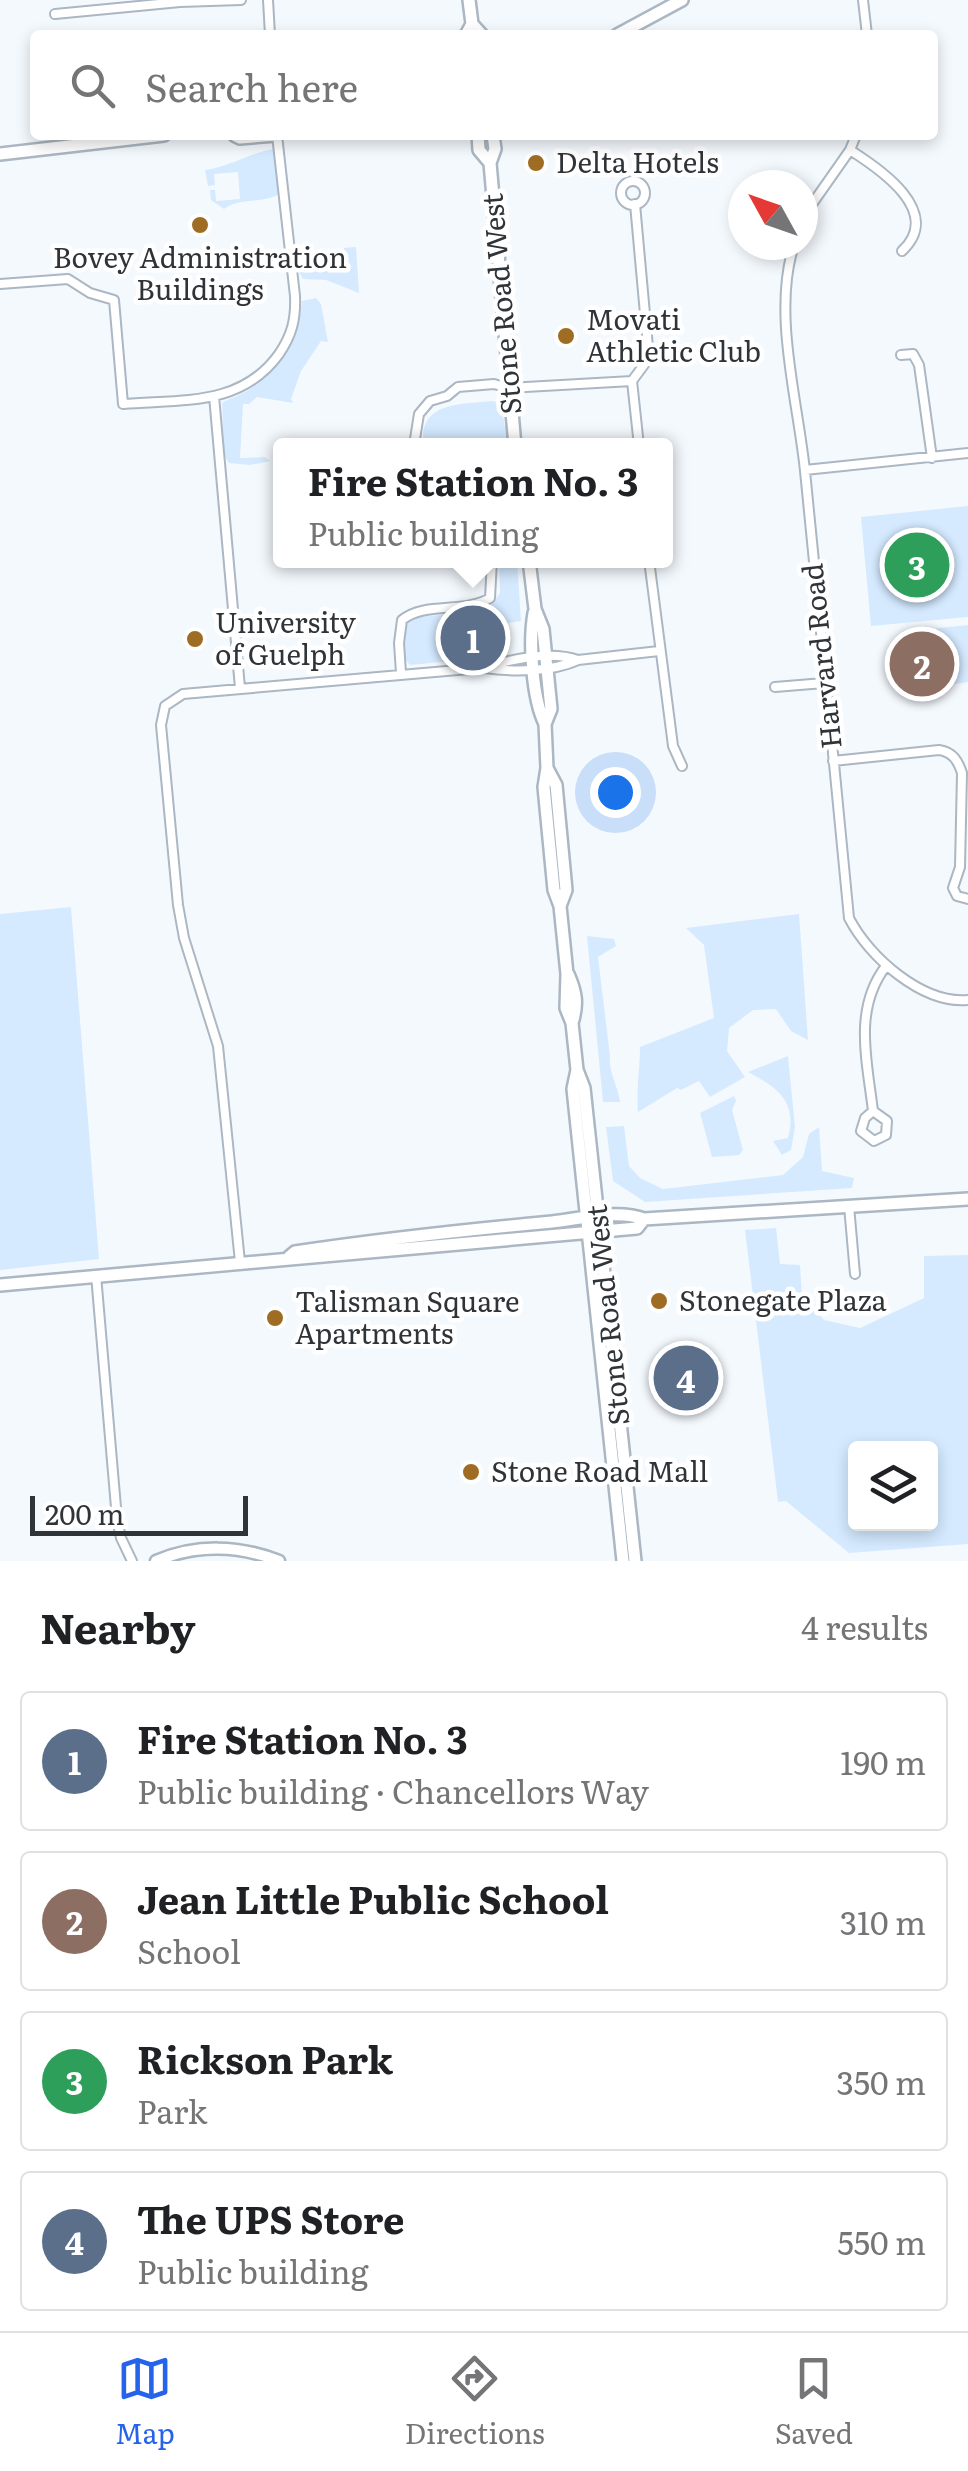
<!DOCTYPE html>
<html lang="en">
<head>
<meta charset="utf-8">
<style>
  body { margin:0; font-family:Literata,serif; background:#f2f2f2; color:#202124 }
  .controls { position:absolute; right:30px; bottom:30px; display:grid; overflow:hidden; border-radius:10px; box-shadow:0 5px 15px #0003 }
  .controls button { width:90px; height:90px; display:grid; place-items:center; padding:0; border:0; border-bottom:2px solid #e0e0e0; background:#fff; color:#202124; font:50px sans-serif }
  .compass { position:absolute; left:728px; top:170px; width:90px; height:90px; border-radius:50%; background:#fff; box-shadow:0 5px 15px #0003; rotate:310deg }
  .scale { position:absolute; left:30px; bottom:25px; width:218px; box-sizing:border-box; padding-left:10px; border:5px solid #2f3438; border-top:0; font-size:28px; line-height:35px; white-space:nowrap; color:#2f3438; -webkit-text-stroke:8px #fff; paint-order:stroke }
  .you { position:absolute; left:615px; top:792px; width:35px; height:35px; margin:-25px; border:8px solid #fff; border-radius:50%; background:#1a73e8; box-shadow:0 0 0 15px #1a73e833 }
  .badge { display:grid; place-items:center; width:65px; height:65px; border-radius:50%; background:#2563eb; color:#fff; font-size:32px; font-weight:700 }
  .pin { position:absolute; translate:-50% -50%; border:5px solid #fff; box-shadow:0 2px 10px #0006 }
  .popup { position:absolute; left:273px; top:438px; width:400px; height:130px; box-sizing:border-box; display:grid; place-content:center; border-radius:10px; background:#fff; filter:drop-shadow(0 2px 8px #0005); font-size:32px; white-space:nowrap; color:#757577 }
  .popup b { font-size:38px; color:#202124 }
  .popup::after { content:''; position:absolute; left:50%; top:100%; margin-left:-20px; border:20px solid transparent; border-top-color:#fff }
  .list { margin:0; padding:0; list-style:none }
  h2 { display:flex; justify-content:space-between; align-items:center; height:130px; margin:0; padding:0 40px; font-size:42px }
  h2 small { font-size:32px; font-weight:400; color:#757577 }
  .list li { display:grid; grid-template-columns:65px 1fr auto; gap:30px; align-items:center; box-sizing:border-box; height:140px; margin:0 20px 20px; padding:0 20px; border:2px solid #e0e0e0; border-radius:10px }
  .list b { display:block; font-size:38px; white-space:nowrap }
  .list p { margin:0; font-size:32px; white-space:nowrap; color:#757577 }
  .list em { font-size:32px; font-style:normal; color:#757577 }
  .icon { flex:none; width:55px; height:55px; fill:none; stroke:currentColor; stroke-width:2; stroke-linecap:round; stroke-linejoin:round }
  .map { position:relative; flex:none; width:968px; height:1561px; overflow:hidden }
  .search { position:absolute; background:#fff; box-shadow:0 5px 15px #0003; left:30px; right:30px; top:30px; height:110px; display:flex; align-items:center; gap:25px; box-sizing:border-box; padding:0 35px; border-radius:10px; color:#757577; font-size:38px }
  .sheet { height:770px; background:#fff }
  nav { display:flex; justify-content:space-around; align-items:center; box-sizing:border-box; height:140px; border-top:2px solid #e0e0e0; background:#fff; font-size:28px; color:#757577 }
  nav a { display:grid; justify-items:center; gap:5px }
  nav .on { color:#2563eb }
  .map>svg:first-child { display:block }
</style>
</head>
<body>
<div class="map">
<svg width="968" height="1561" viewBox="0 0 968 1561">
  <rect width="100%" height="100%" fill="#f4f9fe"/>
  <path fill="#d5eaff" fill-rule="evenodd" d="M275 149 279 194C262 204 239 197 224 209L211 200 210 190H215L216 201 240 199 238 172 214 174 215 185 208 186 205 170C230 167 250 152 275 149Z
    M356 247 359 293 326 280 303 279 299 272 301 265 311 257 312 263 338 260 339 255 344 254V248Z
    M316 298 321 304 328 342 321 341 301 371 291 399 293 403 257 397 249 404H243L240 458 265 457 270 461 250 465 229 463 224 455 222 403C230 398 241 395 250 389 281 368 298 337 302 301Z
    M493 401 502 405 507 445H424C417 402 462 404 493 401Z
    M968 506V617L871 626 861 517Z
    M499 561H517L521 621 501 624 500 618 440 626 437 640 440 656 450 655 451 661 410 665 405 659V624L412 617 470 613 490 607 500 593Z
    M968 625V682L923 689 921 630Z
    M71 907 99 1259 0 1270V914Z
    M799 914 808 1040 791 1031 776 1009 753 1010 729 1028 727 1051 745 1077 710 1097 699 1081 681 1090 677 1088 638 1112C636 1087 640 1071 640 1047L714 1018 704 945 686 928Z
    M587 936 614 939 616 946 598 957 610 1056C608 1072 618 1085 620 1102H603Z
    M788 1056 795 1127 791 1150 782 1155 773 1141 788 1138C798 1102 777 1087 748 1072Z
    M734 1096 736 1101 732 1110 743 1150 739 1155 712 1157 700 1113Z
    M624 1126 629 1166 640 1178 663 1189 783 1175 803 1157 809 1134 819 1127 822 1171 854 1178 852 1188 645 1202 613 1181 606 1127Z
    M776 1228 780 1264 800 1265 802 1296 824 1320 860 1328 924 1298V1256L968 1255V1544L849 1553 786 1501 778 1502 745 1230ZM856 1448H930V1524H856Z"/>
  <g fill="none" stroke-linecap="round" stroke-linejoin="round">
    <g stroke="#abb7c3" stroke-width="12">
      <path id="minor" d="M268 0 270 35
        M863 0 867 35
        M55 14 180 2 241 0
        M850 150C880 169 944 212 902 251
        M621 193a12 12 0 1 1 24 0a12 12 0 1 1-24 0Z
        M635 204 649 358 632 381 639 446
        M803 217 850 150 856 135
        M794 245C772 313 798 401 805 471 821 620 834 769 849 918 869 957 922 1004 968 1000
        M0 284 68 279 90 293 114 300 123 404C182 399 241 407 279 354 292 335 296 319 295 296L277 135
        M901 355 913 354 919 365 932 458
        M214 396 240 688
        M417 446 415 439 419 414 430 401 447 396 458 387 494 384 508 388 632 381
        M805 470 968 453
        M649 560 673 746 682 766
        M485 668C513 672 552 672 578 660L659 651
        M401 673 399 643 402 620C425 601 464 614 490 598L492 560
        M775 687 824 683
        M833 761 939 750C953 752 958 761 962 773L960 867 953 888 957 896 968 899
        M873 1111 887 1121 886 1135 874 1141 861 1131 865 1118 873 1111C867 1060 853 1009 886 966
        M849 1206 855 1274
        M240 1262 218 1046 184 938 178 905 161 725 165 706 183 694 481 668C510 660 549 650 578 660
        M96 1275 117 1519 121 1538 132 1561"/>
    </g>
    <g stroke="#abb7c3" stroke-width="15">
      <path id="tertiary" d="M156 1561C196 1544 239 1545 279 1561"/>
    </g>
    <g stroke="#abb7c3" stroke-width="16">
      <path id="secondary" d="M472 24 482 35
        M466 35 472 24 469 0
        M617 35 682 0
        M234 135 240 138 276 135
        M478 135 479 150 490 163
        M493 135 495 149 490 163 515 446
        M0 154 164 135
        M529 560 535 609 543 629 551 709 545 724 547 768 544 787 554 890 560 906 567 974 566 1008 572 1023 577 1070 584 1088 635 1561
        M534 613C529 642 532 697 545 724
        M547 768 556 785 566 890 560 906
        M568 974C576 992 578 1004 572 1023
        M577 1070 573 1089 623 1561
        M289 1257 295 1252C381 1239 466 1230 552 1222 579 1219 619 1209 644 1219L968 1199
        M0 1285 637 1228 644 1219"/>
    </g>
    <use href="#minor" stroke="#fff" stroke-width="8"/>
    <use href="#tertiary" stroke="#fff" stroke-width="10"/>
    <use href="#secondary" stroke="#fff" stroke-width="11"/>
  </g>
  <g fill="#9f6c23" stroke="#fff" stroke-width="4">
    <circle cx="536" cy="163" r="10"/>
    <circle cx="200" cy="225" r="10"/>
    <circle cx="566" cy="336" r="10"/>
    <circle cx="195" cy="639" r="10"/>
    <circle cx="659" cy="1301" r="10"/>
    <circle cx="275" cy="1318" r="10"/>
    <circle cx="471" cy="1472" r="10"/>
  </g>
  <g text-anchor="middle" stroke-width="9" stroke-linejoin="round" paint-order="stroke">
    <g font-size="28" fill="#2f3438" stroke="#fff" text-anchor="start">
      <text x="556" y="173">Delta Hotels</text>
      <text x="200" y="268" text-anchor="middle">Bovey Administration<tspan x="200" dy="32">Buildings</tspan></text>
      <text x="586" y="330">Movati<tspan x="586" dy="32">Athletic Club</tspan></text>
      <text x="215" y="633">University<tspan x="215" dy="32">of Guelph</tspan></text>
      <text x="679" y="1311">Stonegate Plaza</text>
      <text x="295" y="1312">Talisman Square<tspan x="295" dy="32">Apartments</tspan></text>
      <text x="491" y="1482">Stone Road Mall</text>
    </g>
    <g font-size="28" fill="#2f3438" stroke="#fff">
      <text transform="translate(502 304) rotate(-95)" y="10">Stone Road West</text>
      <text transform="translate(822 656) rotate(-96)" y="10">Harvard Road</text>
      <text transform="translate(608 1315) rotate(-96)" y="10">Stone Road West</text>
    </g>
  </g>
</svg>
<div class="controls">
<button><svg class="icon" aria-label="layers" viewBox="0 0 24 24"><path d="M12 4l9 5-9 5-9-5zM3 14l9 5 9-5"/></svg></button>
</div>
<svg class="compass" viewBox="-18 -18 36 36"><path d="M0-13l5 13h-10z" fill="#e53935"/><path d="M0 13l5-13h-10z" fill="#757577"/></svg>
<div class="scale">200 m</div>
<div class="you"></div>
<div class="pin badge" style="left:473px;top:638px;background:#5c6f8a">1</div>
<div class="popup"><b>Fire Station No. 3</b>Public building</div>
<div class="pin badge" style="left:922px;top:664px;background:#8d6e63">2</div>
<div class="pin badge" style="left:917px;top:565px;background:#2e9e5b">3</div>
<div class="pin badge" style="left:686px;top:1378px;background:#5c6f8a">4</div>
<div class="search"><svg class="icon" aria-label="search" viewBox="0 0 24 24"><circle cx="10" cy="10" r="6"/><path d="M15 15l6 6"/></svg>Search here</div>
</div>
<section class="sheet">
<h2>Nearby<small>4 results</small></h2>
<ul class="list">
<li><span class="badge" style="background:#5c6f8a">1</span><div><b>Fire Station No. 3</b><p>Public building · Chancellors Way</p></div><em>190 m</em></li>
<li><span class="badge" style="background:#8d6e63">2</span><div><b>Jean Little Public School</b><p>School</p></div><em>310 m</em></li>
<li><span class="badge" style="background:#2e9e5b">3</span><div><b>Rickson Park</b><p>Park</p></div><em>350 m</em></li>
<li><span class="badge" style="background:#5c6f8a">4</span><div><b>The UPS Store</b><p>Public building</p></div><em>550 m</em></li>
</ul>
</section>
<nav>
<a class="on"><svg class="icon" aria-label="map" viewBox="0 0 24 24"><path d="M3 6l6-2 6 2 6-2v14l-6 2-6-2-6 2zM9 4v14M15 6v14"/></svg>Map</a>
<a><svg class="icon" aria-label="directions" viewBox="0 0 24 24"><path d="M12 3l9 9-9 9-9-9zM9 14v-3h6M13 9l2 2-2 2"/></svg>Directions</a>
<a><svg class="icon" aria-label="saved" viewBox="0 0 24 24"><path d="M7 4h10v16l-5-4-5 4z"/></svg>Saved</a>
</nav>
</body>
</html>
